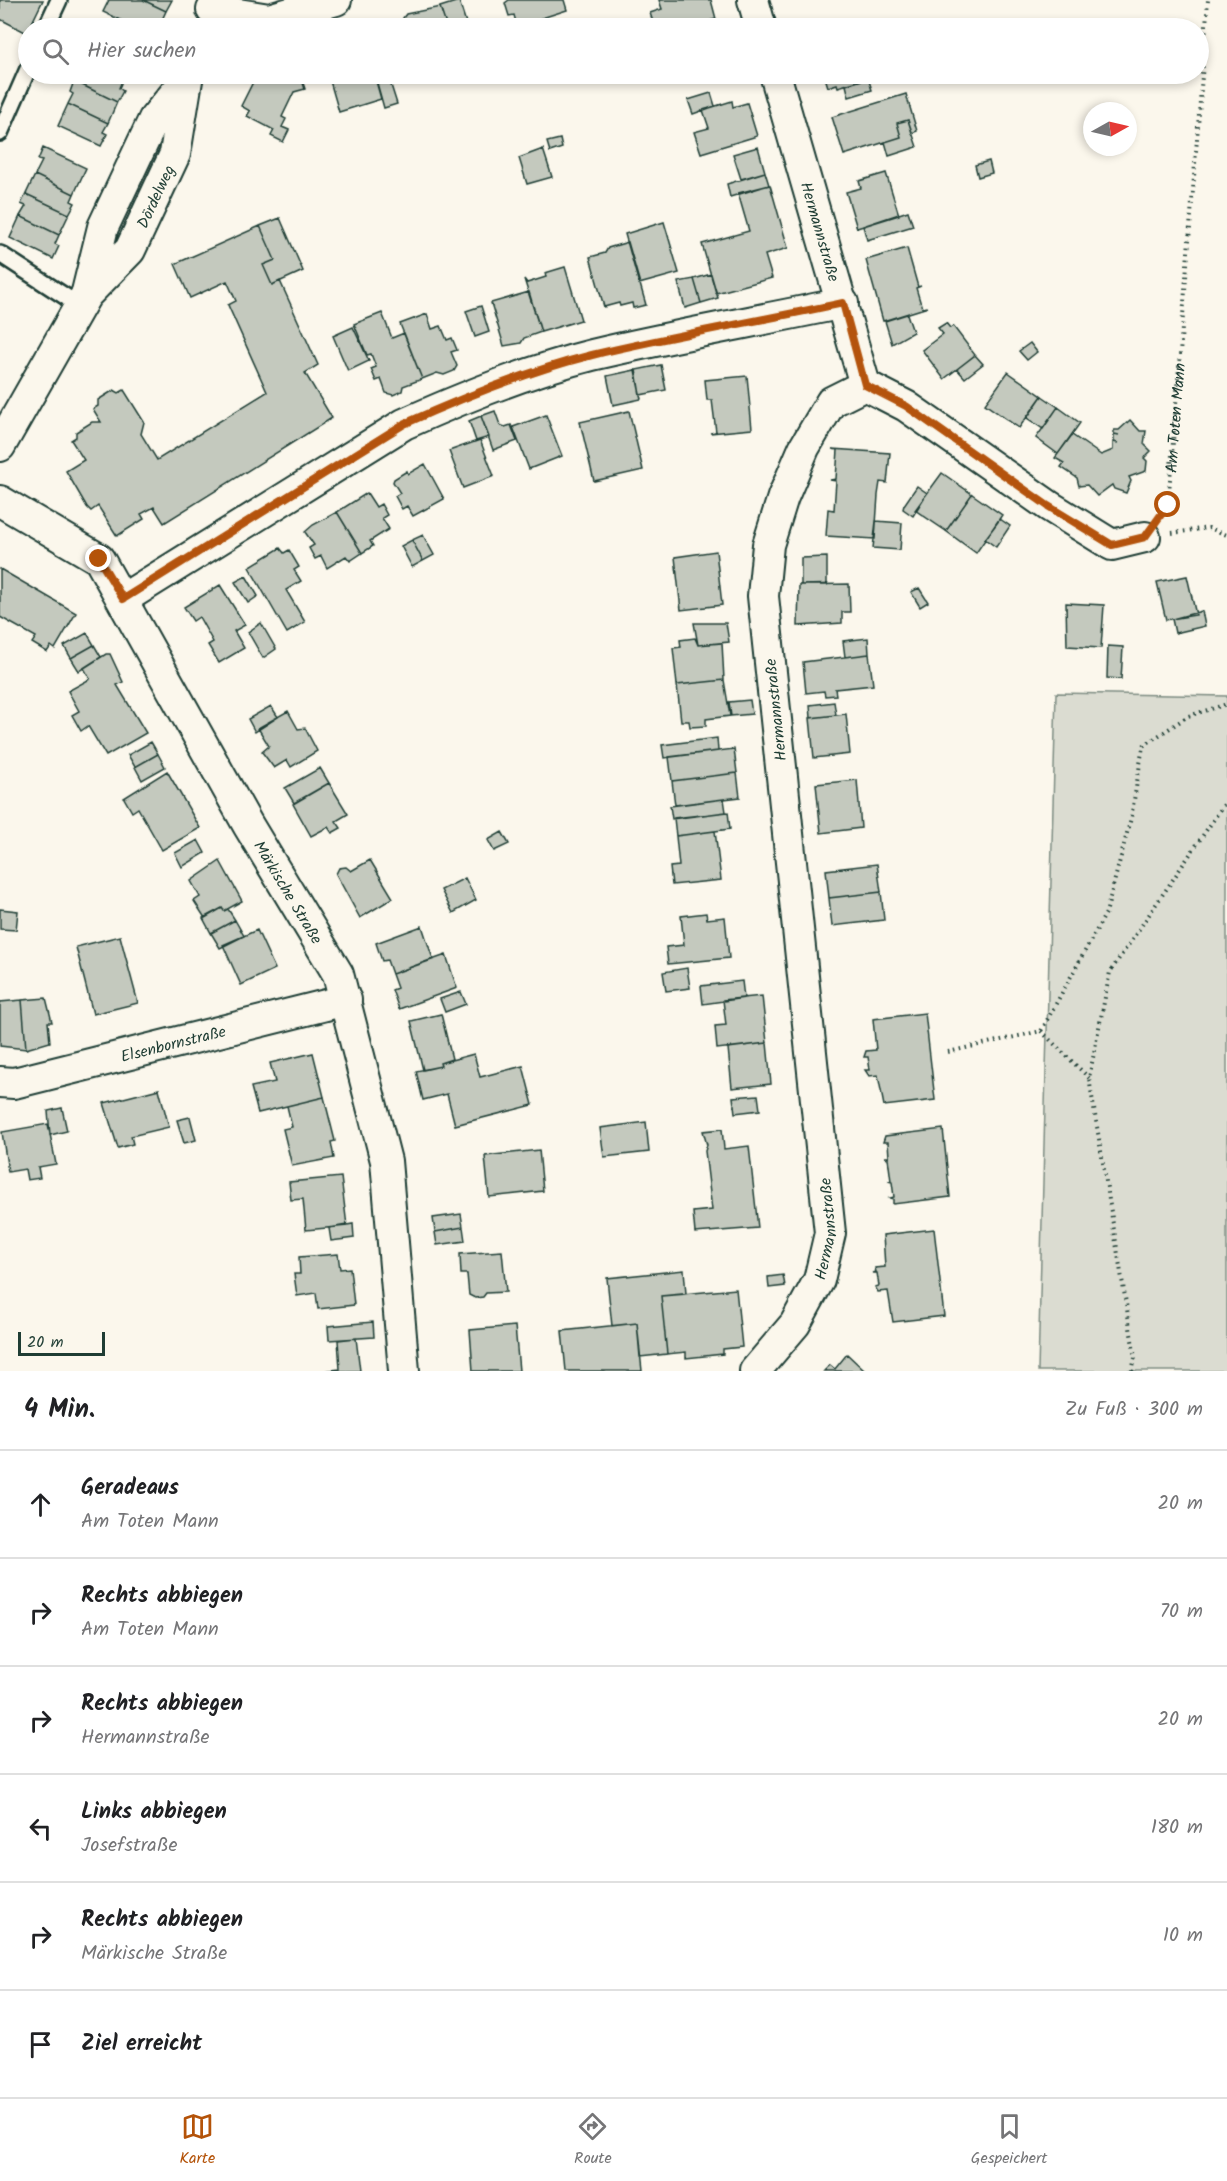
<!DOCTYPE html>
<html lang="de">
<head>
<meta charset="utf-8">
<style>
  body { margin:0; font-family:Kalam,sans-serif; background:#f2f2f2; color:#202124 }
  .compass { position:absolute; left:1083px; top:102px; width:54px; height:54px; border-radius:50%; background:#fff; box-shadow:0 3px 9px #0003; rotate:82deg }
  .scale { position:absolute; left:18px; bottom:15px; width:87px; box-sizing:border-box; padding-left:6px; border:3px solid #1f3d34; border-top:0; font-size:16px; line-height:21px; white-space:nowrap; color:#1f3d34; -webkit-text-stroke:4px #fbf7ec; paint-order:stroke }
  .stop { position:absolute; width:18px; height:18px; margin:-14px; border:4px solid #b45309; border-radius:50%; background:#fff }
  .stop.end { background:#b45309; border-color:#fff; box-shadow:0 2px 6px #0008 }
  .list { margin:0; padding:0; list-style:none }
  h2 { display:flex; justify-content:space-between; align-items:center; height:78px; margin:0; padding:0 24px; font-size:26px }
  h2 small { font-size:20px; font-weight:400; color:#757577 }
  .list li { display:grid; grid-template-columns:39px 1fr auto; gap:18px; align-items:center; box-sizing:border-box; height:108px; padding:0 24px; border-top:2px solid #e0e0e0 }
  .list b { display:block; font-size:22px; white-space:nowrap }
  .list p { margin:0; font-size:20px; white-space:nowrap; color:#757577 }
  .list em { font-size:20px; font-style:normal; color:#757577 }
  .icon { flex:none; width:33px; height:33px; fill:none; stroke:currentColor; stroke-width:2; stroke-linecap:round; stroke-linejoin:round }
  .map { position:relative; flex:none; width:1227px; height:1371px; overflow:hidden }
  .search { position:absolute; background:#fff; box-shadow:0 3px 9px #0003; left:18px; right:18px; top:18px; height:66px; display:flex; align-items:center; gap:15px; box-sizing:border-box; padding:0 21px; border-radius:33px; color:#757577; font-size:22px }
  .sheet { height:726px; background:#fff }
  nav { display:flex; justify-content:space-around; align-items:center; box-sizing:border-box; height:84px; border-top:2px solid #e0e0e0; background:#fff; font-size:16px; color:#757577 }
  nav a { display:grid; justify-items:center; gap:3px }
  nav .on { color:#b45309 }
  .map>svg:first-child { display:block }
</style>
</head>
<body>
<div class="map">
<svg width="1227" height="1371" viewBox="0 0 1227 1371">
  <rect width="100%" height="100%" fill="#fbf7ec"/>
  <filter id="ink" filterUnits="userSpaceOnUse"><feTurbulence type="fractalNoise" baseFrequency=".0167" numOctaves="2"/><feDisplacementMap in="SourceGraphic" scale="12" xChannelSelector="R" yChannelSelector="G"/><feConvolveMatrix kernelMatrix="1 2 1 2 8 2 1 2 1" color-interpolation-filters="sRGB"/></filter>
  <g filter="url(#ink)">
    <path fill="#dbdcd1" stroke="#7d8c82" stroke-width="1.5" d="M1056 693 1227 696V1371H1038Z"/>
    <path fill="#c4c9be" stroke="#1f3d34" stroke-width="1.5" d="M0 0H43L27 33 0 19Z
      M109 0H143L166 11 161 22 156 19 151 28H137L103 12Z
      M143 0H172L166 11Z
      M509 0H564L567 10 517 26 514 15 509 16 505 3Z
      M659 0H711L716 19 685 28H655L650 13 662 9Z
      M459 1 467 26 480 22 482 28H447L440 7Z
      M440 7 447 28H406L403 18 406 14Z
      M78 74H107L122 81 119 88 123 91 117 102 74 81Z
      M257 74H300L305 89 294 92 282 117 286 119 282 127 289 130 283 142 271 136 274 130 247 116 250 111 241 106Z
      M328 74H374L381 99 339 112Z
      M824 74H873L874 76 838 87 837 84 828 87Z
      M868 78 872 90 849 97 846 85Z
      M389 79 397 104 384 108 377 83Z
      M74 81 117 102 108 123 68 104 73 94 70 92Z
      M711 93 715 106 693 114 688 100Z
      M906 94 917 131 912 133 908 120 897 123 901 137 844 155 832 117Z
      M732 101 733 107 747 103 757 136 701 153 694 132 709 128 703 110Z
      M68 104 108 123 103 132 107 134 101 146 58 126Z
      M908 120 917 147 889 156 885 142 901 137 897 123Z
      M560 139 562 148 550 152 547 142Z
      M758 147 765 172 741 179 733 154Z
      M43 148 86 168 74 194 35 175 42 161 38 160Z
      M543 149 552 177 527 184 519 158Z
      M989 161 992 173 978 177 975 165Z
      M765 172 769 185 730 197 727 184Z
      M886 173 899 215 857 228 846 192 861 188 859 181Z
      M35 175 74 194 71 201 75 203 69 214 26 194Z
      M770 185 788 248 765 255 772 278 716 293 702 244 749 231 738 193Z
      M26 194 69 214 59 235 20 216 26 206 21 204Z
      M908 211 913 226 867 240 863 226Z
      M20 216 59 235 55 244 59 246 53 259 10 238Z
      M280 218 303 271 272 285 263 265 275 260 260 226Z
      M664 222 679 273 639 284 625 234Z
      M260 226 275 260 263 265 272 285 280 281 318 365 305 373 332 418 164 523 154 507 141 514 144 519 117 536 98 506 91 511 87 507 66 471 84 460 71 440 76 437V432L92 422H101L93 409 98 406V400L114 390 119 393 124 390 144 422 141 434 157 460 267 392 228 305 236 301 227 281 190 298 175 264Z
      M628 242 646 305 633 308 632 303 620 306 619 303 604 307 590 257 605 253 608 248Z
      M907 248 918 287 921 286 916 288 922 308 928 307 883 321 866 260Z
      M565 267 581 320 541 332 524 279 527 283 546 277 545 273Z
      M711 274 718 298 701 303 694 279Z
      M694 279 701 303 685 308 678 282Z
      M529 292 541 332 524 338 521 343 504 346 491 303Z
      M481 306 489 332 475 337 466 311Z
      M382 313 392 338 404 333 422 379 403 386 402 391 393 395 386 393 381 379 376 381 371 369 376 367 371 354 367 355 354 324Z
      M427 314 432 329 441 326 447 340 452 338 457 350 451 352 457 366 454 371 444 375 437 373 422 379 400 324Z
      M907 314 913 332 892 344 885 321Z
      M946 323 950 328 953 326 975 355 944 379 922 350 943 334 938 328Z
      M353 327 369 361 348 371 333 336Z
      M1030 343 1037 352 1027 360 1019 351Z
      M975 355 983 364 965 378 957 369Z
      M661 365 666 390 640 395 636 370Z
      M635 370 641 399 613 405 607 376Z
      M1008 372 1042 396 1019 428 985 404Z
      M747 376 752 429 710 433 716 432 712 400H707L705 380Z
      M1042 396 1058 407 1043 429 1027 418Z
      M1058 407 1080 423 1058 454 1036 438Z
      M495 411 500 425 505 427 511 425 517 441 493 450 481 416Z
      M629 411 643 470 594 481 580 422Z
      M546 415 562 456 529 469 513 427Z
      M481 416 489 437 476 441 469 421Z
      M1130 420 1140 431H1146L1144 444 1151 451 1144 458 1147 461 1146 471 1129 477 1131 481 1126 493 1114 489 1112 485 1097 496 1087 485 1079 486 1077 478 1061 467 1064 463 1055 458 1072 435 1101 455 1113 450V442L1118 443 1114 442V434L1119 435 1114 434V430H1119Z
      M480 440 494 476 463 488 449 451Z
      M832 449 890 453 887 483 880 482 878 495 875 539 826 536 828 509 834 510 836 481 830 480 836 479 838 450Z
      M425 464 444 499 413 516 407 506 402 509 395 496 400 493 393 482 394 479 407 471 408 474Z
      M942 473 972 494 946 531 915 510Z
      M917 486 927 493 913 516 903 509 904 505Z
      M367 493 376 507 381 504 387 515 382 518 389 529 370 541 373 546 362 553 337 512Z
      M972 494 1002 515 976 553 946 531Z
      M337 512 362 553 350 561 346 556 327 568 321 556 315 559 309 548 314 545 305 532 313 525Z
      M1000 519 1010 526 996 547 985 539Z
      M876 521 902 523 900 550 873 548Z
      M423 535 434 555 423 561 412 540Z
      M412 540 423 561 412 567 401 546Z
      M280 548 284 553 289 550 299 567 294 570 301 581 286 590 305 622 287 633 249 567Z
      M716 551 722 605 681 610 675 557Z
      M827 557V585H801V558Z
      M0 569 76 613 55 649 51 646 47 652 32 643 36 637 0 617Z
      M246 576 258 596 248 603 235 582Z
      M1187 576 1196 615 1166 620 1157 582Z
      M849 584 850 612H842V623L798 626 799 585Z
      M220 585 245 625 234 631 244 648 219 663 208 645 213 642 199 617 193 621 184 607Z
      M919 588 928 602 920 607 911 592Z
      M1066 603 1104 605 1101 648 1067 646Z
      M1202 611 1205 626 1175 633 1172 619Z
      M261 623 276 649 263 658 248 632Z
      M694 623H726L729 642 698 645Z
      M87 633 94 645 71 658 64 646Z
      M695 638 698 645 722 643 724 680 677 685 673 648 681 647 680 640Z
      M868 638 869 654 845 657 843 641Z
      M94 645 101 657 79 671 71 658Z
      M1108 646 1123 647 1121 679 1107 678Z
      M106 654H110L123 682 117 685 146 733 106 756 88 726 81 731 72 715 79 711 68 691 90 679 84 668Z
      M869 654 873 685 835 689 836 695 825 696 824 691 806 693 803 662Z
      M724 680 730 716 706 719V726L690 727 689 721H681L677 685Z
      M750 700 752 714 731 716 729 702Z
      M834 702 836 715 811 718 810 705Z
      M271 706 278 717 255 732 248 719Z
      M288 711 298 729 305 728 317 751 291 767 287 760 274 768 262 752 269 746 258 728Z
      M846 714 850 754 814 758 810 718Z
      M717 738 718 751 664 758 662 745Z
      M151 742 158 754 135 767 128 755Z
      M734 749 737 773 672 781 669 757Z
      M158 754 165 767 142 780 135 767Z
      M320 768 329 783 294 803 285 788Z
      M167 771 200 828 162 850 138 808 132 812 124 798Z
      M737 773 740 797 675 805 672 781Z
      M857 780 861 828 821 833 816 784Z
      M329 783 348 814 336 821 341 828 332 833 328 827 311 836 293 804Z
      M724 799 726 812 672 819 670 806Z
      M728 812 730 829 676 836 674 818Z
      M715 831 721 880 672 885 670 867 679 866 676 836Z
      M502 832 509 844 494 851 488 840Z
      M198 840 205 853 182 867 175 853Z
      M370 860 393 898 360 918 336 874 339 868 346 867 351 871Z
      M220 861 242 901 224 911 222 908 205 918 194 901 200 897 191 881Z
      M877 864 881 892 829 898 826 870Z
      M465 878 476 900 453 913 441 890Z
      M881 892 884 920 832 926 829 898Z
      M222 908 224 911 228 909 235 920 211 933 203 918Z
      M0 909 18 911 16 930 0 929Z
      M706 913 707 919 725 917 729 958 668 964 666 947 684 945 681 916Z
      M235 920 244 936 220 948 211 933Z
      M422 926 433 959 392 974 387 960 382 961 376 943Z
      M257 930 275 969 241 985 223 945Z
      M120 936 138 1003 93 1014 76 947Z
      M446 955 457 988 399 1009 392 990 397 988 392 974Z
      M687 968 690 988 666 991 663 972Z
      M742 981 744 998 703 1004 701 986Z
      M461 992 466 1004 445 1012 440 999Z
      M762 996 767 1043 717 1049 715 1026 726 1025 723 1000Z
      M46 998 52 1022H48L50 1042 26 1049 22 1000Z
      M22 1000 26 1049 0 1046V1002Z
      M925 1013 935 1100 884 1106 878 1075 869 1076 865 1070H870L868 1057H864L866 1051 876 1050 873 1019Z
      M441 1014 452 1059 440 1063 441 1066 423 1070 411 1021Z
      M767 1043 771 1084 732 1088 728 1048Z
      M313 1053 324 1097 258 1113 251 1087 275 1082 270 1063Z
      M474 1054 480 1077 523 1066 533 1105 455 1125 447 1094 423 1100 416 1071 441 1066 440 1063Z
      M159 1089 169 1127 131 1136 133 1144 118 1148 104 1103Z
      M758 1095 760 1110 735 1113 733 1097Z
      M324 1097 335 1141 331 1142 334 1158 292 1166 283 1129 292 1127 287 1106Z
      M62 1108 67 1131 50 1135 48 1111Z
      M190 1117 196 1140 184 1143 177 1120Z
      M646 1122 649 1152 604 1157 600 1128Z
      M48 1124 56 1164 38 1167 40 1178 27 1180 25 1169 8 1172 2 1132Z
      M722 1129 724 1149 749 1146 758 1228 695 1233 693 1212 712 1210 705 1151 707 1145 703 1131Z
      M943 1129 950 1197 893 1204V1199L890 1198 894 1197 892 1182 888 1181H891L888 1158 885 1157H889L888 1142H883L885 1136Z
      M539 1150 543 1191 489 1197 485 1156Z
      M341 1177 347 1226 306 1230 303 1199 291 1200 289 1182Z
      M461 1214 463 1227 435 1232 433 1218Z
      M353 1224 354 1238 331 1241 329 1228Z
      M463 1227 465 1241 437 1245 435 1232Z
      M934 1229 944 1316 893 1322 888 1291 878 1292 875 1287 879 1286 877 1273H873L876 1272 875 1268 885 1267 883 1235Z
      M502 1251 506 1292 486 1293 483 1297 475 1298 469 1295 467 1274H461L460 1254Z
      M338 1254 340 1269 350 1268 354 1305 318 1309 316 1293 297 1296 294 1274H300L299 1257Z
      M684 1270 686 1294 661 1296 667 1354 640 1357 637 1323 612 1326 607 1278Z
      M783 1275 785 1286 769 1288 768 1277Z
      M736 1289 742 1347 723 1349V1354L686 1358V1352L667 1354 661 1296Z
      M373 1322 374 1337 329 1340 328 1326Z
      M637 1323 642 1371H566L562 1331Z
      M515 1326 519 1371H473L470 1330Z
      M356 1338 360 1371H323L340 1369 338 1340Z
      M847 1354 865 1371H824L830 1365 835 1369Z"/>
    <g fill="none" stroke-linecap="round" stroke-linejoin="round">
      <g stroke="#1f3d34" stroke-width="20">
        <path id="service" d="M46 28 59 0
          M0 133 28 69
          M0 254 80 306"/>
      </g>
      <g stroke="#1f3d34" stroke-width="34">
        <g id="minor">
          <path d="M753 0 761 28"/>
          <path d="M212 10 269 19 336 0"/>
          <path id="s2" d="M775 74 865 385"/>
          <path d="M87 292 103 227 154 119 186 80"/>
          <path d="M865 385 906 406 1049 506 1112 545 1145 537"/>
          <path id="s3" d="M0 446 86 295 130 250 175 154 188 74"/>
          <path id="s4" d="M0 501 99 559 248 825 338 974 386 1161 404 1371"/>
          <path d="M123 599 404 424C464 397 528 371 592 355 675 335 759 321 843 303"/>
          <path id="s5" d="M0 1082 14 1083 346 1000"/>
          <path id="s6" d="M755 1371 795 1324 819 1280 830 1233 763 596 768 545 783 497 804 448 831 402 865 385"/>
        </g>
      </g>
      <g stroke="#1f3d34" stroke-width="4" stroke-dasharray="1.5 4.5" stroke-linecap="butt">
        <path id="s1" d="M1161 514 1168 505 1208 0"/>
        <path d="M1172 533 1209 528 1227 535"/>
        <path d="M1041 1031 1089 1078"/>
        <path d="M948 1052 1041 1031 1106 913 1131 818 1143 746 1188 716 1227 704"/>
        <path d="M1132 1371 1135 1358 1089 1078 1110 972 1227 800"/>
      </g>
      <use href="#service" stroke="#fbf7ec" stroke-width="15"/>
      <use href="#minor" stroke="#fbf7ec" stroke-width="30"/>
    </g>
  </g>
  <g fill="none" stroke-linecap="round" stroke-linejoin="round" filter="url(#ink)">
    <path stroke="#b45309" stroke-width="8" d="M99 559 123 599 404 424C464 397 528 371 592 355 675 335 759 321 843 303L865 385 906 406 1048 506 1112 545 1145 537 1168 505"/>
  </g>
  <g text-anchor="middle" stroke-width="4.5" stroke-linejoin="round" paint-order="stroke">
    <g font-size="16" fill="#1f3d34" stroke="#fbf7ec">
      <text dy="6" stroke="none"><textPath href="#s3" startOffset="296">Dördelweg</textPath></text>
      <text dy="6" stroke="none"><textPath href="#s2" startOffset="164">Hermannstraße</textPath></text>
      <text dy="6" stroke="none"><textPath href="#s1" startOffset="99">Am Toten Mann</textPath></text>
      <text transform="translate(775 710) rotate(-96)" y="6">Hermannstraße</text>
      <text dy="6" stroke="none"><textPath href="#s4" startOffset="498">Märkische Straße</textPath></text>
      <text dy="6" stroke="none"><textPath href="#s5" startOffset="178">Elsenbornstraße</textPath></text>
      <text dy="6" stroke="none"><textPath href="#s6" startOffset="164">Hermannstraße</textPath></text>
    </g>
  </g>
</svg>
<svg class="compass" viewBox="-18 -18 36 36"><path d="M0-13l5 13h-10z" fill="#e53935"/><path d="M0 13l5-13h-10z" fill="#757577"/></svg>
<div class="scale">20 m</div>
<div class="stop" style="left:1168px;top:505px"></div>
<div class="stop end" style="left:99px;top:559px"></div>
<div class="search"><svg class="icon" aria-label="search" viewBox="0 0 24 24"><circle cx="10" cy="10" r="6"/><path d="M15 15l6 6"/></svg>Hier suchen</div>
</div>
<section class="sheet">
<h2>4 Min.<small>Zu Fuß · 300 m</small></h2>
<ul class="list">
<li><svg class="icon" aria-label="ahead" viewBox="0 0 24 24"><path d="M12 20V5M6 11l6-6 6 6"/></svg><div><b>Geradeaus</b><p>Am Toten Mann</p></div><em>20 m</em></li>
<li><svg class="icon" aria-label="right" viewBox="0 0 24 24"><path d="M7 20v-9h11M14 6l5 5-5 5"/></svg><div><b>Rechts abbiegen</b><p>Am Toten Mann</p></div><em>70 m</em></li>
<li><svg class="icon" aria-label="right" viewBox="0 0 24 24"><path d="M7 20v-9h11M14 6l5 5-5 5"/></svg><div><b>Rechts abbiegen</b><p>Hermannstraße</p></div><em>20 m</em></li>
<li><svg class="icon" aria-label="left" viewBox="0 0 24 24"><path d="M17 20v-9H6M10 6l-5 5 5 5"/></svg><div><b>Links abbiegen</b><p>Josefstraße</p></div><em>180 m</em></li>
<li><svg class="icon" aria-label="right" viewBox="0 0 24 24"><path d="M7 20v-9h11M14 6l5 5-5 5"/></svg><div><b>Rechts abbiegen</b><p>Märkische Straße</p></div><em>10 m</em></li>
<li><svg class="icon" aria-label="arrive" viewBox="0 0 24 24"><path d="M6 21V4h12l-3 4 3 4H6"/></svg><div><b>Ziel erreicht</b></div></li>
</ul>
</section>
<nav>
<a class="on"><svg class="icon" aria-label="map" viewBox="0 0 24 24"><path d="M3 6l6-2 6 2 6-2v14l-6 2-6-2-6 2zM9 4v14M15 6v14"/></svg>Karte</a>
<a><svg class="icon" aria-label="directions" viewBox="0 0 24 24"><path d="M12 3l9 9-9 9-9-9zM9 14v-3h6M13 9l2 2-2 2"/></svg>Route</a>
<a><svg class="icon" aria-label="saved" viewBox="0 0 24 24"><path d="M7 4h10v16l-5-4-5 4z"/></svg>Gespeichert</a>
</nav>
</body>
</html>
